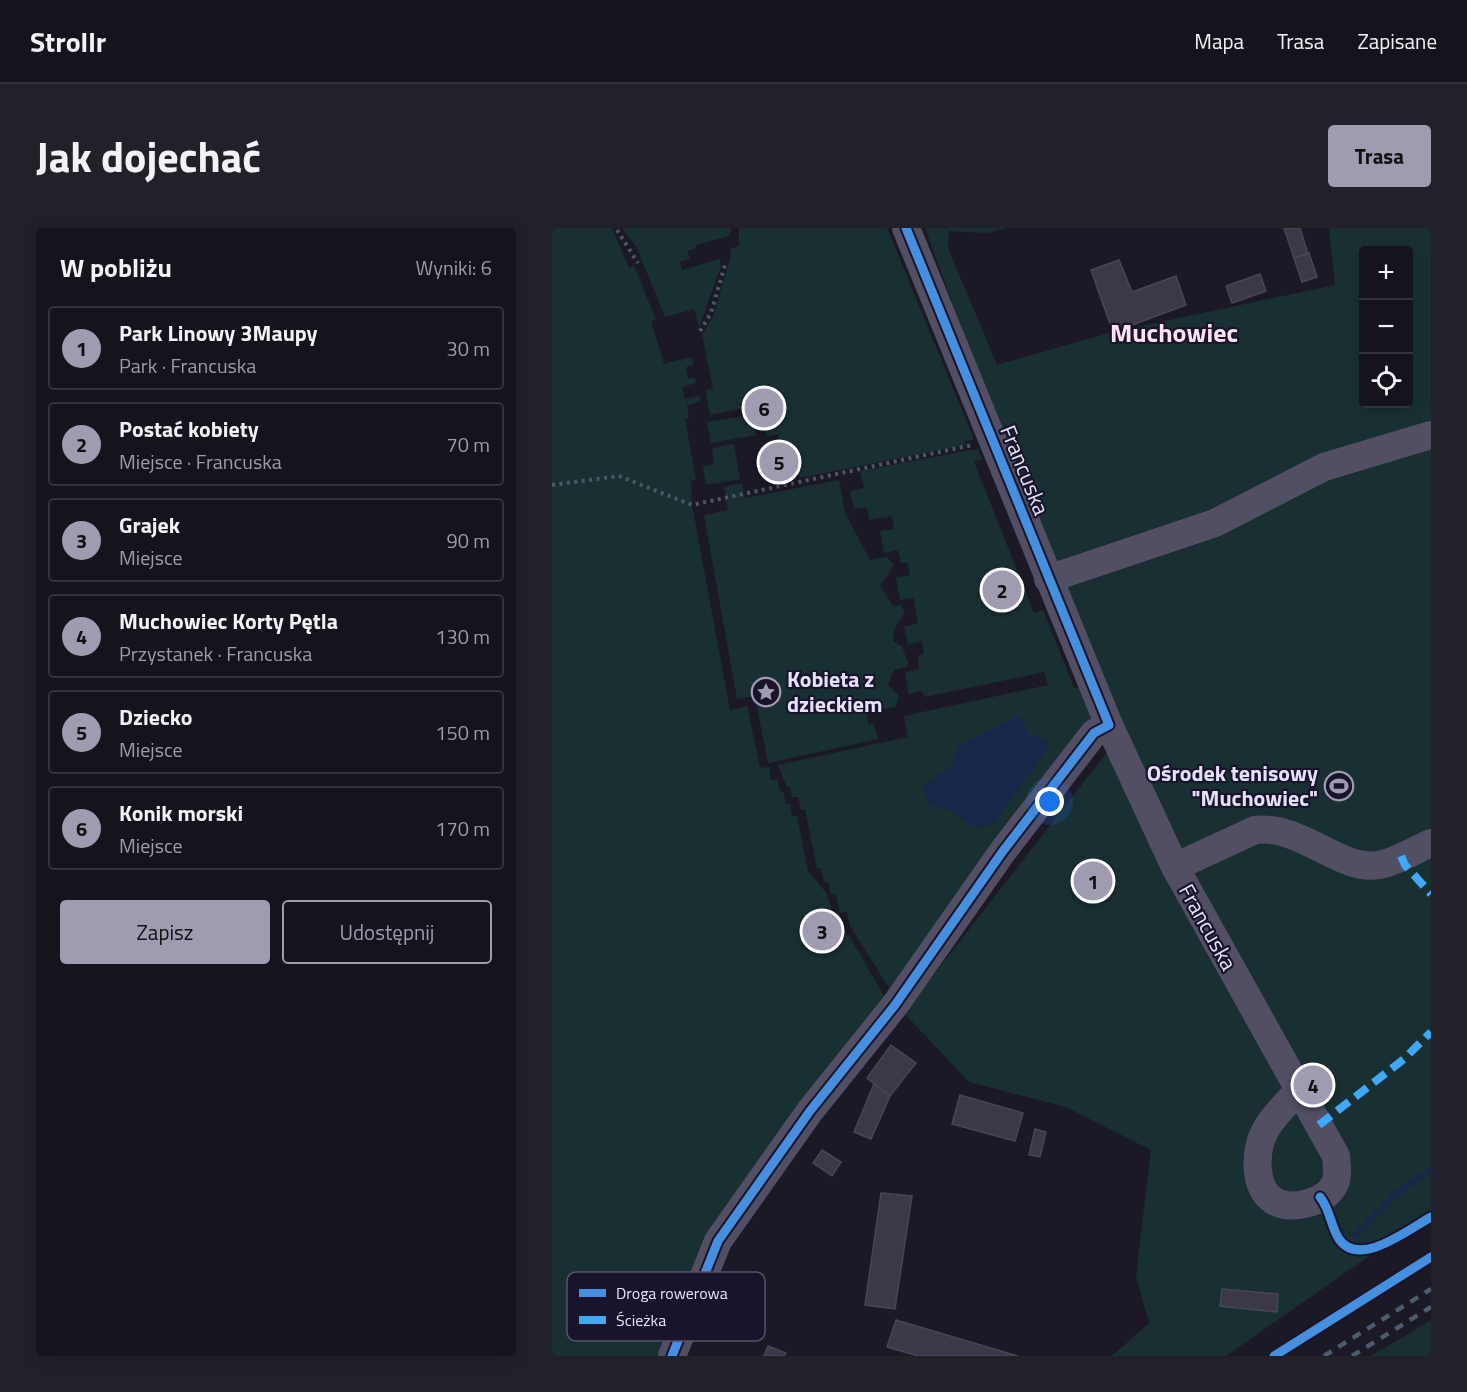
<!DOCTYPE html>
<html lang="pl">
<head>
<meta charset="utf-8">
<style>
  body { margin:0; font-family:"Titillium Web",sans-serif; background:#222029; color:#f1f3f6 }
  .controls { position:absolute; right:18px; top:18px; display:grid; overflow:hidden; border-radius:6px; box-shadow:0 3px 15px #0003 }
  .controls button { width:54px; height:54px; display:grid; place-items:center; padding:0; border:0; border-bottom:2px solid #34323b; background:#15131c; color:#f1f3f6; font:30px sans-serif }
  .you { position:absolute; left:498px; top:574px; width:21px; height:21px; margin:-15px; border:4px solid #fff; border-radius:50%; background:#1a73e8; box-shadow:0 0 0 9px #1a73e833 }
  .badge { display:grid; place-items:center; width:39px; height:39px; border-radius:50%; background:#9f9bb1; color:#111; font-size:20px; font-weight:700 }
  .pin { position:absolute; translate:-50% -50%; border:3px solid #fff; box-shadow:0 2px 6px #0006 }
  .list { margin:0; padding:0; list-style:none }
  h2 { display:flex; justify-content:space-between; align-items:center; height:78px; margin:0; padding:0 24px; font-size:26px }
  h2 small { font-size:20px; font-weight:400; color:#9d9ea3 }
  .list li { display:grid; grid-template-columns:39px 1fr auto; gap:18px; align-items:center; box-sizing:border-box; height:84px; margin:0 12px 12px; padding:0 12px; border:2px solid #34323b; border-radius:6px }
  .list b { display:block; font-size:22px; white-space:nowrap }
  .list p { margin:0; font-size:20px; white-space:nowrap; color:#9d9ea3 }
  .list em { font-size:20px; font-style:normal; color:#9d9ea3 }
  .actions { display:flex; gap:12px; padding:18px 24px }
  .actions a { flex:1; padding:14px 0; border:2px solid #9f9bb1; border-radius:6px; text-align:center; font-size:21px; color:#9f9bb1 }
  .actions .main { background:#9f9bb1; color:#111 }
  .icon { flex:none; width:33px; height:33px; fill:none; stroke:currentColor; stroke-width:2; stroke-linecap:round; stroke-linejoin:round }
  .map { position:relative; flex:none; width:879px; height:1128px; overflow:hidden; border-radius:6px }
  header { display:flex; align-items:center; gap:36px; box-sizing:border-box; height:84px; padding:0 30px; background:#15131c; border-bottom:2px solid #34323b }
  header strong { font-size:28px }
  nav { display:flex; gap:33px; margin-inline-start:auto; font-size:21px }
  .intro { display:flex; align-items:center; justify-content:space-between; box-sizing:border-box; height:144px; padding:0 36px }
  h1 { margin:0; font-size:42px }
  .button { padding:15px 27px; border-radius:6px; background:#9f9bb1; color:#111; font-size:21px; font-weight:700 }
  main { display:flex; gap:36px; padding:0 36px }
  aside { flex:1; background:#15131c; border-radius:6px; box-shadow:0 3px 15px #0003 }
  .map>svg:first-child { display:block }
</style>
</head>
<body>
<header>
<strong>Strollr</strong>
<nav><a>Mapa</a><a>Trasa</a><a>Zapisane</a></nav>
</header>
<div class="intro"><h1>Jak dojechać</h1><a class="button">Trasa</a></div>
<main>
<aside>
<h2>W pobliżu<small>Wyniki: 6</small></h2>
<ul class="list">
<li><span class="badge">1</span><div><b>Park Linowy 3Maupy</b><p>Park · Francuska</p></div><em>30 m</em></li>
<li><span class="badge">2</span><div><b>Postać kobiety</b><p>Miejsce · Francuska</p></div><em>70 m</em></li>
<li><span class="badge">3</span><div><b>Grajek</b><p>Miejsce</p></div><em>90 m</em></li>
<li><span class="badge">4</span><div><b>Muchowiec Korty Pętla</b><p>Przystanek · Francuska</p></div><em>130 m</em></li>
<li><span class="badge">5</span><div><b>Dziecko</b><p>Miejsce</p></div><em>150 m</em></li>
<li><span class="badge">6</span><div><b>Konik morski</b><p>Miejsce</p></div><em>170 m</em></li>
</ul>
<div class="actions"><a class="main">Zapisz</a><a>Udostępnij</a></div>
</aside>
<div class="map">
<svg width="879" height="1128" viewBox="0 0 879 1128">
  <rect width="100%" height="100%" fill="#1c1926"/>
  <path fill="#193032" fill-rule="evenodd" d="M0 0H60L77 40 82 37 104 92 99 93 112 136 139 129 142 137 134 139 136 151 143 150 144 155 130 159 133 171 147 168 148 174 135 177 137 190 133 191 144 252 139 253 140 277 178 482 195 478 208 540 217 539 219 552 225 551 228 563H231L234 576H238L240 588H245L256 643 275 666 280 683H283L286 695 290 694 294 707H297L337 777 298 827 111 1128H0Z
    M70 0H180L177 8 143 17 144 20 135 23 138 31 128 34 130 42 168 31 169 38 147 99 142 81 113 89 84 18Z
    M187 0H335L422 211 412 214 413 217 248 250 247 245 226 249 221 227 229 225 226 206 214 208 208 177 158 187 154 162 161 160 150 107 161 89 179 28 178 21 187 18Z
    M373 0H456L435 5 397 3 396 20 445 137 561 104 783 57 777 0H879V985L674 1128H560L597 1095 584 1048 599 922 514 879 417 854 352 785 573 501 451 212ZM812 22H856V176H812Z
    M200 187 204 207 159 215 155 194Z
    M182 216 188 251 154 257 151 238 162 236 160 220Z
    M425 221 430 231 422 234 482 385 491 382 522 460 529 459 540 488V495L342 768 298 698 295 683 288 685 284 666H279L276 654H272L269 640H265L253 581 249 582 246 569H240L238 559H235L226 537 356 509 352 488 496 457 492 444 373 469 370 463 357 466 353 444 367 441 366 428 372 426 370 413 356 416 352 399 366 395 362 370 348 372 344 350 358 347 356 335H349L346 322 332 325 328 303 342 301 340 288 317 292 315 279 302 281 298 263 312 260 308 243Z
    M287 252 293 285 318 332 335 329 342 337 328 358 341 378 348 377 353 384C347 394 340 401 341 414L350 418 356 435 355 439 342 442 336 457 347 468 343 479 320 483 315 488 317 497 322 496 326 511 216 535 203 468 185 471 152 287 176 282 172 259 190 255 193 270Z
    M879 1092V1128H819Z"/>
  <path fill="#16274a" d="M468 487C477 506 467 506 493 511L497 519 441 596C416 606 416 590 397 582 392 580 384 579 378 577L371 563 375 555 402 537 404 520Z"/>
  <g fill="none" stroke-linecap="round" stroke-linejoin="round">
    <path stroke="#16274a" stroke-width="6" d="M803 1007 847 963 879 942"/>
  </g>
  <path fill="#3c3847" stroke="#494558" stroke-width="1.5" d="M732 0H748L756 26 742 30Z
    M757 25 765 49 750 54 742 30Z
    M567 32 580 64 624 48 634 77 561 104 539 42Z
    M708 46 714 63 680 75 674 58Z
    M339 817 364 835 338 868 315 850Z
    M322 856 338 868 319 911 302 904Z
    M408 867 471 885 463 913 400 896Z
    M483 901 494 904 488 929 477 927Z
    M270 922 289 934 280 948 261 935Z
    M329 965 360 968 343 1081 313 1077Z
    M670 1061 726 1066 725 1084 668 1078Z
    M344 1092 466 1128H366L335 1119Z
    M216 1118 234 1125 232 1128H212Z"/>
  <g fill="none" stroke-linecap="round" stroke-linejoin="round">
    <path stroke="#4c5765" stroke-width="4" stroke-dasharray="3 4.5" stroke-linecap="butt" d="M65 2 86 35
      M148 103 159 85 173 37
      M0 257 67 248 140 277 420 217"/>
    <path stroke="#524f65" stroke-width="28" d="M354 0 557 497 623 639 784 928C785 938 787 951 781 959 771 975 737 983 722 973 700 959 703 920 714 901 722 887 736 874 747 862
      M496 351 663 295 772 239 879 207
      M623 639 703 602C749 596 788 644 827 637 844 634 863 622 879 615
      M120 1128 166 1013 258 883 343 777 451 623 542 505 557 497"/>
    <path stroke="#4c5b6d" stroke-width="4.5" stroke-dasharray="9 8" stroke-linecap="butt" d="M772 1128 879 1061
      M800 1128 879 1079"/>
    <path stroke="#3fa9f5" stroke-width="8" stroke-dasharray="15 8" stroke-linecap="butt" d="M849 628 853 637 879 666
      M767 897 852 831 879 804"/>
    <g stroke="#19142b" stroke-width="13">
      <path id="cycleway" d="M768 969C779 983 778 997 787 1011 807 1041 857 1001 879 989
        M120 1128 166 1013 258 883 343 777 451 623 542 505 557 497 354 0
        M722 1128 879 1029"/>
    </g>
    <use href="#cycleway" stroke="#468fdf" stroke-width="9"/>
  </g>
  <defs>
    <g id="sight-ring" transform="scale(1.5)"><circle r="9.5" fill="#19142b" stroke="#9f9bb1" stroke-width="1.5"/><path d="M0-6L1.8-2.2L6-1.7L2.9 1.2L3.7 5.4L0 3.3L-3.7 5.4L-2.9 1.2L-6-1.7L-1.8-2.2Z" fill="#9f9bb1"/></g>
    <g id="stadium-ring" transform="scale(1.5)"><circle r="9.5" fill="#19142b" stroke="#9f9bb1" stroke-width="1.5"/><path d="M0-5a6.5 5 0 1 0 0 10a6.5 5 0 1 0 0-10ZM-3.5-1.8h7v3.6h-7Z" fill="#9f9bb1"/></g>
  </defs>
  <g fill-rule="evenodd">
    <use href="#sight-ring" x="214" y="464"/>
    <use href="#stadium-ring" x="787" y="558"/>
  </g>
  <g text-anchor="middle" stroke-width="4.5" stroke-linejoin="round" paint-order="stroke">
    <g font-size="22" fill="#e5e1fc" stroke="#19142b">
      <text transform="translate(473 242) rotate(68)" y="8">Francuska</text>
      <text transform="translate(656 699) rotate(61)" y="8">Francuska</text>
    </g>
    <g font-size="22" font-weight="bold" fill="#e5e1fc" stroke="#19142b" text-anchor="start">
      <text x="235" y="459">Kobieta z<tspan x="235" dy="25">dzieckiem</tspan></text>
      <text x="766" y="553" text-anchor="end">Ośrodek tenisowy<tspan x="766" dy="25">"Muchowiec"</tspan></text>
    </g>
    <g font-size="26" font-weight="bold" fill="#fde2f2" stroke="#19142b">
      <text x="622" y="114">Muchowiec</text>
    </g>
  </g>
  <rect x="15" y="1044" width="198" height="69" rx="9" fill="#19142b" stroke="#56526a" stroke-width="1.5"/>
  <rect x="27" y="1061" width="27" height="8" fill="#468fdf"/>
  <rect x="27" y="1088" width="27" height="8" fill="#3fa9f5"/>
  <g font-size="16" fill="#e5e1fc">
    <text x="64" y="1071">Droga rowerowa</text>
    <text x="64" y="1098">Ścieżka</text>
  </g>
</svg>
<div class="controls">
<button>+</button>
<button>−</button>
<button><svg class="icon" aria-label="locate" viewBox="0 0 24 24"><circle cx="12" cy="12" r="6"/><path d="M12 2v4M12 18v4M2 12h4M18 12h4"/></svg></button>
</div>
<div class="you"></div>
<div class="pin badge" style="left:541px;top:653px">1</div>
<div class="pin badge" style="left:450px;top:362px">2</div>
<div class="pin badge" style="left:270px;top:703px">3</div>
<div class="pin badge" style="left:761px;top:857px">4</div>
<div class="pin badge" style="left:227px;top:234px">5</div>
<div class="pin badge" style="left:212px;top:180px">6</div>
</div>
</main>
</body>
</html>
